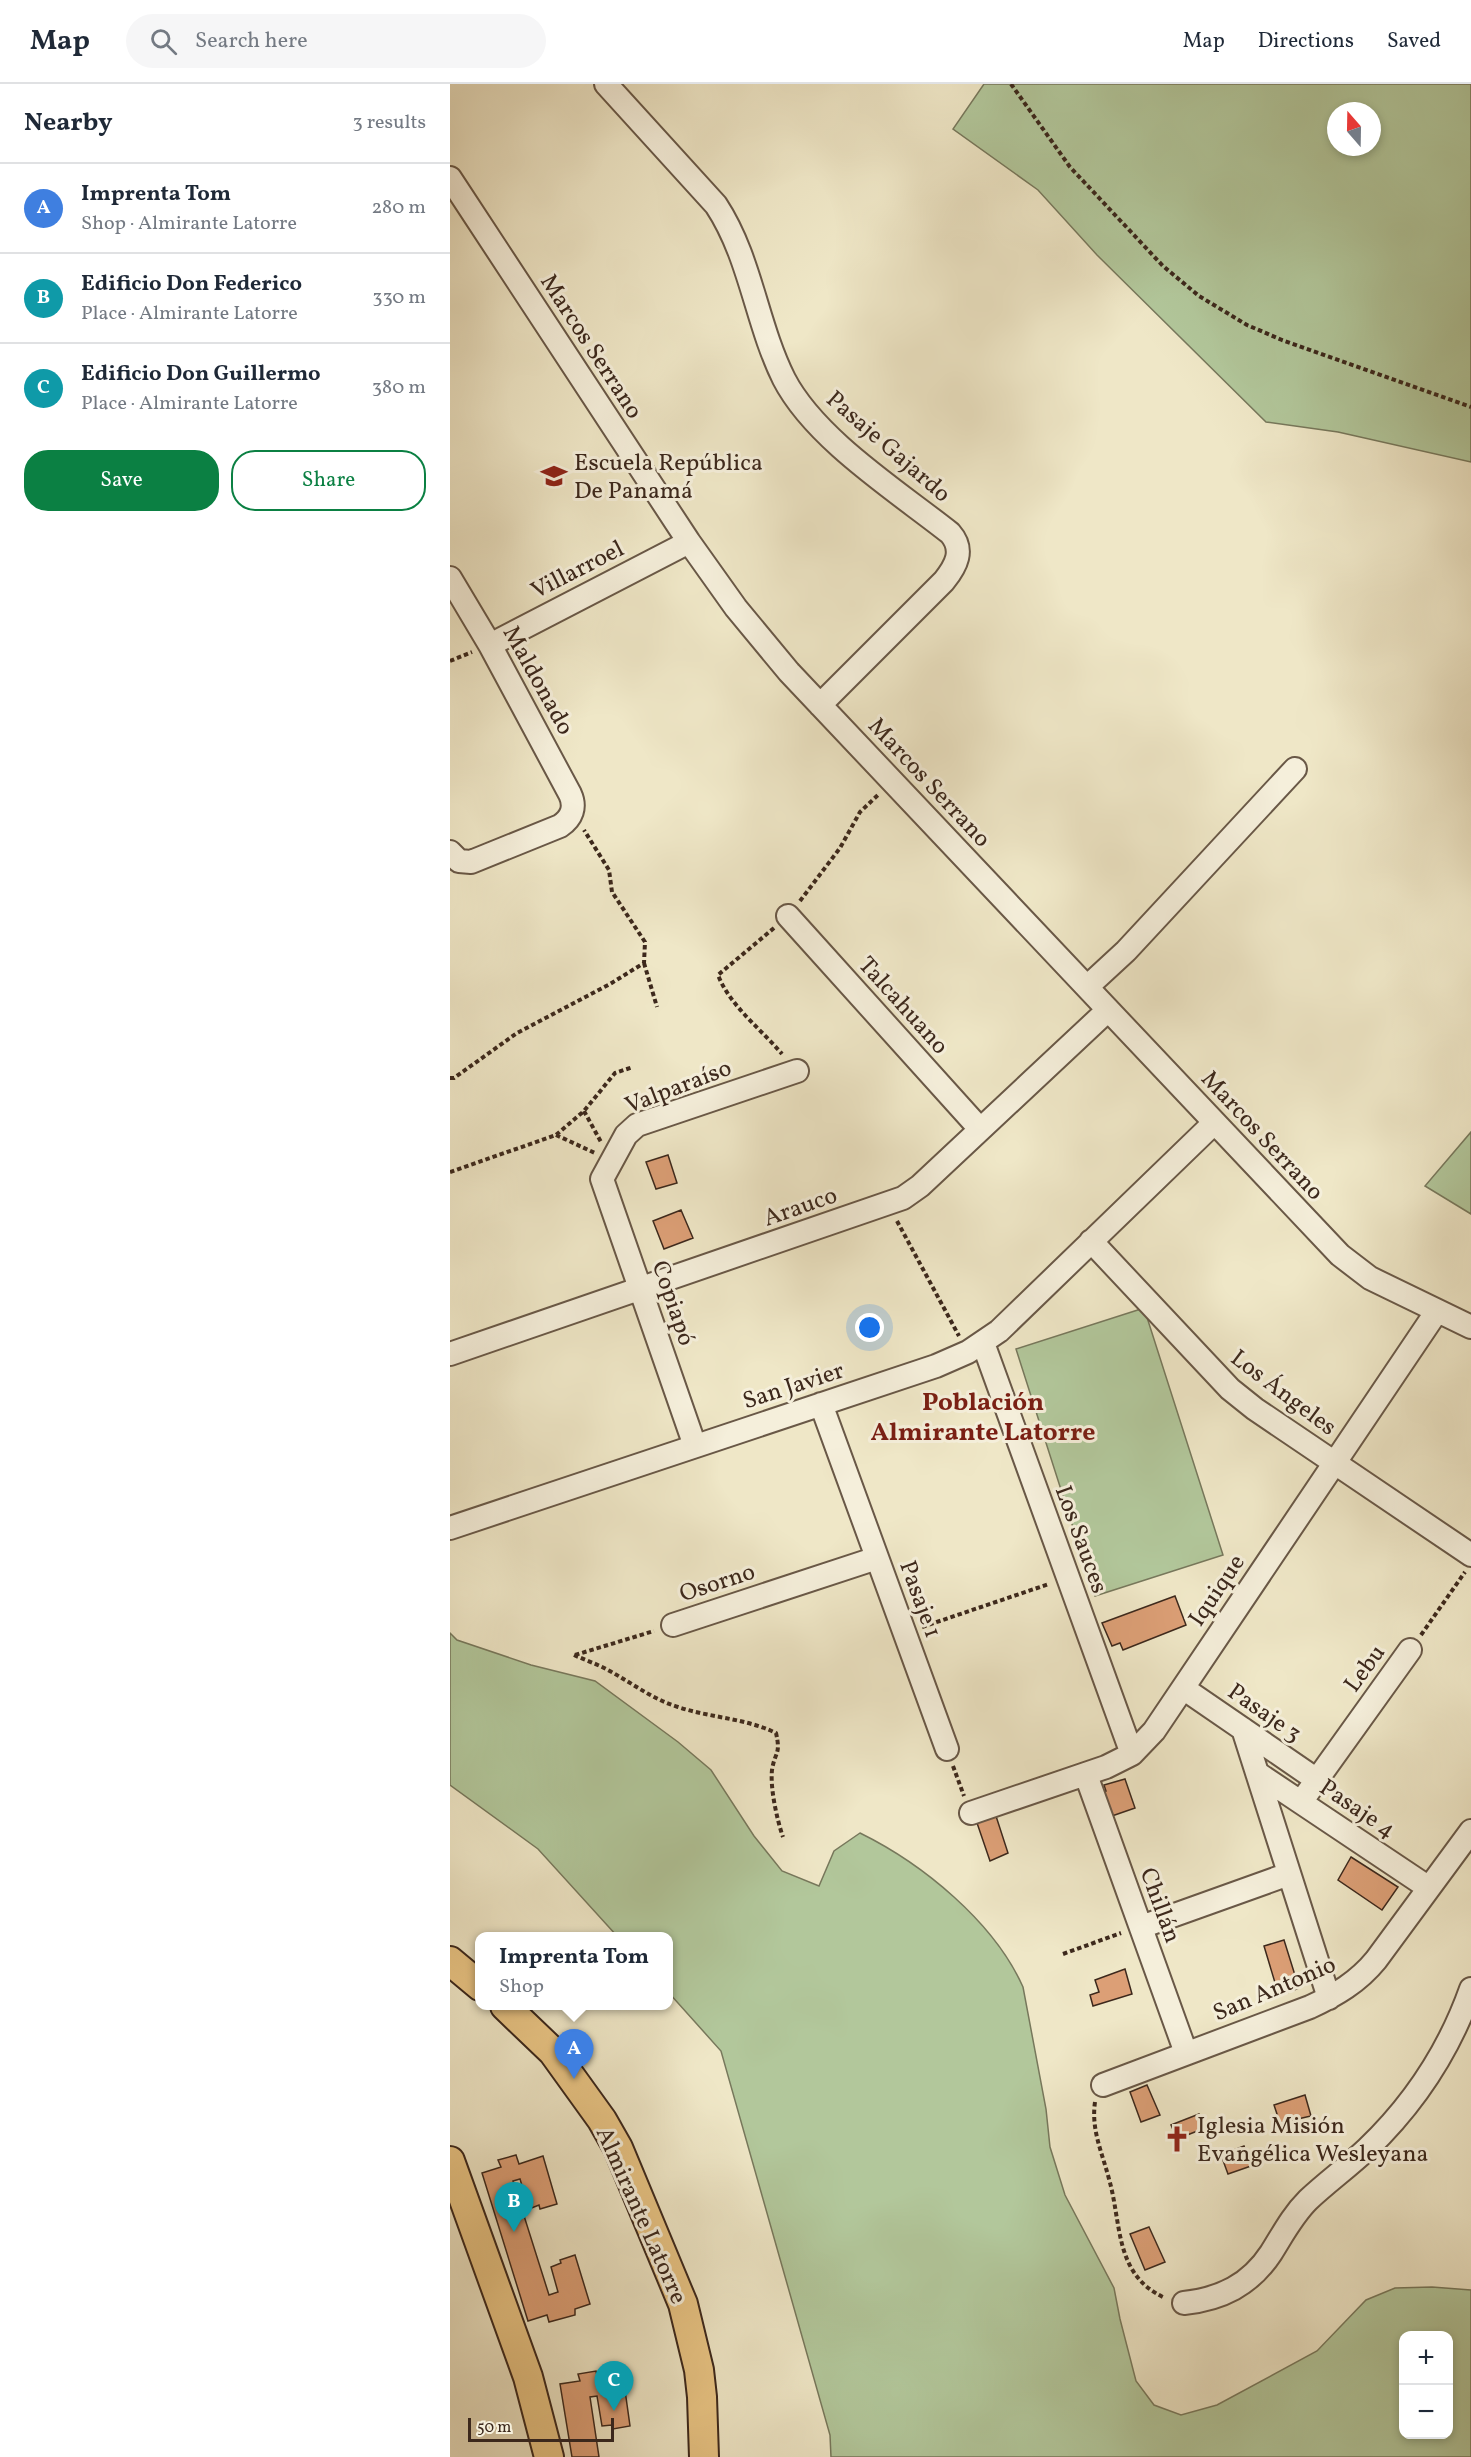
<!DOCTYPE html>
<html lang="en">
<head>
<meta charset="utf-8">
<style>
  body { margin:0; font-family:Vollkorn,serif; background:#f6f6f7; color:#1f2937 }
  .controls { position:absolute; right:18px; bottom:18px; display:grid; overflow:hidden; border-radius:12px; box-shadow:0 3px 9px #0003 }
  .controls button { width:54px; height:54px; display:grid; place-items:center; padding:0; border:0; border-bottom:2px solid #e0e1e3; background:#fff; color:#1f2937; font:30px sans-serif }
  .compass { position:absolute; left:877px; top:18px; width:54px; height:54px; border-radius:50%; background:#fff; box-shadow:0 3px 9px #0003; rotate:340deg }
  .scale { position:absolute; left:18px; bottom:15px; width:146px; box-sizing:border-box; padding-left:6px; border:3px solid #3c281c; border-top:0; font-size:16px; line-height:21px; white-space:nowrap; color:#3c281c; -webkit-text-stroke:4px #f5efdb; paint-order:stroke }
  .you { position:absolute; left:420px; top:1244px; width:21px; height:21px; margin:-15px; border:4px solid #fff; border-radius:50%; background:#1a73e8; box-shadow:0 0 0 9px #1a73e833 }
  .badge { display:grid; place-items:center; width:39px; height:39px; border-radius:50%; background:#0b8043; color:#fff; font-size:20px; font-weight:700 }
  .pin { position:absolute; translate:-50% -50px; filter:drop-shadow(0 2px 3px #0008) }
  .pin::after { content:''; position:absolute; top:32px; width:21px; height:18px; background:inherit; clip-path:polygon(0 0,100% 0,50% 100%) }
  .popup { position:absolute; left:25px; top:1848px; width:198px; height:78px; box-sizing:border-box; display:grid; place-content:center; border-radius:12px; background:#fff; filter:drop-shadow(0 2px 4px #0005); font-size:20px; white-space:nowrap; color:#747a83 }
  .popup b { font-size:22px; color:#1f2937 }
  .popup::after { content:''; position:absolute; left:50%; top:100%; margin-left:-12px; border:12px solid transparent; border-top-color:#fff }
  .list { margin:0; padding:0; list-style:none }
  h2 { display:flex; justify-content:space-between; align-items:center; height:78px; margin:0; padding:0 24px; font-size:26px }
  h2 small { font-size:20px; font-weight:400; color:#747a83 }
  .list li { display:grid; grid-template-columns:39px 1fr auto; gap:18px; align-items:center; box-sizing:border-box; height:90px; padding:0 24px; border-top:2px solid #e0e1e3 }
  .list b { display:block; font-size:22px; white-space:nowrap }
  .list p { margin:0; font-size:20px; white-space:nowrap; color:#747a83 }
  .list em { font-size:20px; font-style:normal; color:#747a83 }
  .actions { display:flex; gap:12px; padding:18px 24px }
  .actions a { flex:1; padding:14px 0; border:2px solid #0b8043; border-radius:24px; text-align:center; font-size:21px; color:#0b8043 }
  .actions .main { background:#0b8043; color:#fff }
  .icon { flex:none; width:33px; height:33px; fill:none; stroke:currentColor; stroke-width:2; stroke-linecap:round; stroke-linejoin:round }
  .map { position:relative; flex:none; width:1021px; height:2373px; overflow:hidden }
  header { display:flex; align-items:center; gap:36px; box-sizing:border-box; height:84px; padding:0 30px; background:#fff; border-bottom:2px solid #e0e1e3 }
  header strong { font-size:28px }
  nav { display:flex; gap:33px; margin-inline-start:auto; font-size:21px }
  .search { width:420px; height:54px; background:#f6f6f7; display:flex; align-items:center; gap:15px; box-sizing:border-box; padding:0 21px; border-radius:33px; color:#747a83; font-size:22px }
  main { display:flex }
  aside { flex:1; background:#fff }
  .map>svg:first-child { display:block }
</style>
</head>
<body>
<header>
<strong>Map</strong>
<div class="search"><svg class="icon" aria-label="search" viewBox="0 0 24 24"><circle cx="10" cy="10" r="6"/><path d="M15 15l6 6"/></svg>Search here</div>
<nav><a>Map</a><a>Directions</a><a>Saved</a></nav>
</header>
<main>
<aside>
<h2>Nearby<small>3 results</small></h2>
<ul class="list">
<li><span class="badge" style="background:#3f7fe0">A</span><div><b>Imprenta Tom</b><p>Shop · Almirante Latorre</p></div><em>280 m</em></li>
<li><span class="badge" style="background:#0f9aa8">B</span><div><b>Edificio Don Federico</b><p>Place · Almirante Latorre</p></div><em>330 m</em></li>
<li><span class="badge" style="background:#0f9aa8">C</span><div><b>Edificio Don Guillermo</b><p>Place · Almirante Latorre</p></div><em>380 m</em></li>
</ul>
<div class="actions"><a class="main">Save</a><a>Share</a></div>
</aside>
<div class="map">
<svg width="1021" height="2373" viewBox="0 0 1021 2373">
  <rect width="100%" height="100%" fill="#efe7c7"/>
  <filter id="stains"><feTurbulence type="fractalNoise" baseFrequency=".00333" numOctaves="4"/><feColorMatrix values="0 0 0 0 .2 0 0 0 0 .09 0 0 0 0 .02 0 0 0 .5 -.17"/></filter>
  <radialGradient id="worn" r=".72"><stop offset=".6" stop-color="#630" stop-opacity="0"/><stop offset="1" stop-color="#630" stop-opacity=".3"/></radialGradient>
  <path fill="#b2c79b" stroke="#77785c" stroke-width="1.5" fill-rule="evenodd" d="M534 0H1021V378L888 348 816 338 647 171 588 106 503 45ZM886 27H922V63H886Z
    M1021 1048V1130L975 1102Z
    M694 1224 773 1471 645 1512 566 1265Z
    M0 1549 7 1556 81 1581 145 1597 228 1658 261 1686 304 1752 332 1787 369 1802 384 1767 410 1749C473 1780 544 1838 573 1903L596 2025 600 2063 615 2111 664 2204 670 2235 686 2297 704 2321 731 2331 767 2321 867 2267 916 2216 945 2204 982 2203 1021 2206V2373H381L380 2351 271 1967 219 1909V1852H167L88 1765 0 1701ZM954 2252H998V2350H954Z"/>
  <path fill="#dc9f76" stroke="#3c281c" stroke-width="1.5" d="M218 1071 227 1099 206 1105 196 1078Z
    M231 1126 243 1154 214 1165 203 1137Z
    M725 1512 736 1541 673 1566 670 1559 662 1562 652 1539Z
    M675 1695 685 1724 659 1733 651 1709 656 1707 654 1701Z
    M545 1729 558 1769 540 1777 526 1736Z
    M901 1773 948 1803 932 1826 888 1796Z
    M834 1856 849 1904 829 1912 814 1862Z
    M675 1885 682 1910 643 1922 640 1911 649 1908 645 1896Z
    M697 2001 710 2031 691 2038 680 2008Z
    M855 2011 861 2032 830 2039 824 2021Z
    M749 2030 755 2044 727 2055 721 2041Z
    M794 2062 801 2082 778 2090 771 2071Z
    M66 2071 69 2080 93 2072 107 2120 90 2125 89 2121 79 2125 70 2095 63 2097 99 2211 108 2208 101 2183 111 2179 110 2176 125 2171 140 2220 125 2225V2231L99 2238 97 2231 78 2237 32 2089 51 2083 48 2076Z
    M699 2143 715 2178 695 2186 680 2150Z
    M146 2287 148 2296 173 2292 180 2342 163 2345 162 2341 152 2342 147 2312 140 2313 149 2373H122L110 2300 130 2297 128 2290Z"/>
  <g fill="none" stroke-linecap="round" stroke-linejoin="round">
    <g stroke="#695847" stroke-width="26">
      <path id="minor" d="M156 0 266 121C301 174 306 239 334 295 365 355 447 407 500 449 515 466 506 482 494 497L370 621
        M0 94 239 458 286 524 339 588 890 1171 920 1194 1021 1243
        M0 494 40 561 120 710C126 723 122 734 110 742L21 778 9 777 0 768
        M40 561 239 458
        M338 832 530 1045
        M637 903 676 867 845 685
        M641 1157 780 1305 805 1325 1021 1471
        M533 1259 682 1670
        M0 1270 453 1114 470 1102 658 926
        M371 1320 497 1665
        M245 1362 152 1095 176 1051 187 1041 347 987
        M0 1444 486 1282 518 1268 549 1247 764 1039
        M223 1541 427 1474
        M733 1604 867 1696
        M793 1645 879 1914
        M807 1689 979 1804
        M636 1691 736 1969
        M851 1718 960 1566
        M521 1729 656 1683 682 1670 704 1647 987 1227
        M691 1843 839 1790
        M653 2001 860 1923C886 1911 908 1898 926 1876L1021 1747
        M734 2219C771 2215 800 2201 821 2169 833 2150 842 2132 858 2116 877 2098 898 2083 917 2065 964 2020 999 1967 1021 1905"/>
    </g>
    <g stroke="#3c281c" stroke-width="32">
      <path id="major" d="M0 1877 30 1902
        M55 1922 103 1968 152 2036 168 2064 233 2220 249 2286 252 2313 254 2373
        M0 2077 78 2293 99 2373"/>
    </g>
    <path stroke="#3c281c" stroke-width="4" stroke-dasharray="4.5 3" stroke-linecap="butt" d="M561 0 620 83 713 182 749 212 797 241 832 256 1021 323
      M0 577 22 568
      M350 817 390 764 410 728 429 710
      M324 844 268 891C280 922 311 945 332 970
      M194 879 207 923
      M0 994H4L67 949 160 900 194 879 195 858 162 808 159 786 134 746
      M134 1027 151 1058
      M106 1051 145 1069
      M0 1088 106 1051 134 1027 165 989 183 983
      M447 1137 509 1252
      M472 1543 599 1500
      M971 1551 1015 1488
      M124 1571C135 1576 147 1580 158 1586 182 1599 202 1615 228 1623 261 1634 295 1634 326 1649 331 1671 325 1667 322 1686 320 1704 327 1736 333 1753
      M125 1571 204 1547
      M503 1682 514 1712
      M613 1870 671 1849
      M645 2018C641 2046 652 2068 659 2095 672 2140 664 2191 715 2214"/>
    <use href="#minor" stroke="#f5efdb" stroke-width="22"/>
    <use href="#major" stroke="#e8c484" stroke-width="28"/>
  </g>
  <defs>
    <g id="school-bare" transform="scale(2.07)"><path d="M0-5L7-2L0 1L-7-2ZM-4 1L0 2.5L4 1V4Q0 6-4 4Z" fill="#8f2418" stroke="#f5efdb" stroke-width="2.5" paint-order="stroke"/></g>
    <g id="church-bare" transform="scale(2.07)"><path d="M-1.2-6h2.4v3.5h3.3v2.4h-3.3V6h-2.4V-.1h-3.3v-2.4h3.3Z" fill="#8f2418" stroke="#f5efdb" stroke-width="2.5" paint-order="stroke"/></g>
  </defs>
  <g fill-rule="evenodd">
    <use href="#school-bare" x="104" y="392"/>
    <use href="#church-bare" x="727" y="2055"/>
  </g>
  <g text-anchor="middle" stroke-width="6" stroke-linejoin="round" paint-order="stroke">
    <g font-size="24" fill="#3c281c" stroke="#f5efdb">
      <text transform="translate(142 262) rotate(57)" y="8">Marcos Serrano</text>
      <text transform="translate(439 362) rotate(41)" y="8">Pasaje Gajardo</text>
      <text transform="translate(127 485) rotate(-27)" y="8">Villarroel</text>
      <text transform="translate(89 596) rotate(61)" y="8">Maldonado</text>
      <text transform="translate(480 698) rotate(47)" y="8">Marcos Serrano</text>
      <text transform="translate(454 921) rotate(48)" y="8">Talcahuano</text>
      <text transform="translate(228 1002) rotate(-21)" y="8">Valparaíso</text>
      <text transform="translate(813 1051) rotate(47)" y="8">Marcos Serrano</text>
      <text transform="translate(350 1122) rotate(-19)" y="8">Arauco</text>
      <text transform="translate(224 1219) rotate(71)" y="8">Copiapó</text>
      <text transform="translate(343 1301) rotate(-18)" y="8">San Javier</text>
      <text transform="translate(834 1308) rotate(37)" y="8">Los Ángeles</text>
      <text transform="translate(632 1455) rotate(70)" y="8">Los Sauces</text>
      <text transform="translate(267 1498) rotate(-18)" y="8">Osorno</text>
      <text transform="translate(766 1506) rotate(-56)" y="8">Iquique</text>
      <text transform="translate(471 1515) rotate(70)" y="8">Pasaje 1</text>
      <text transform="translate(914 1584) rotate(-54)" y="8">Lebu</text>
      <text transform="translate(815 1628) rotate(35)" y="8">Pasaje 3</text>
      <text transform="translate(908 1724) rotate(34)" y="8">Pasaje 4</text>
      <text transform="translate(711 1821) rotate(70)" y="8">Chillán</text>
      <text transform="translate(824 1904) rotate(-23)" y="8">San Antonio</text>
      <text transform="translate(192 2131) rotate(66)" y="8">Almirante Latorre</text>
    </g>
    <g font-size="24" fill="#3c281c" stroke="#f5efdb" text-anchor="start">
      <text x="124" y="386">Escuela República<tspan x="124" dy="28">De Panamá</tspan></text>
      <text x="747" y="2049">Iglesia Misión<tspan x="747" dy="28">Evangélica Wesleyana</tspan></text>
    </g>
    <g font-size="26" font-weight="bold" fill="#7a1f14" stroke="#f5efdb">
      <text x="533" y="1326">Población<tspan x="533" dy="30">Almirante Latorre</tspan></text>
    </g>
  </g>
  <rect width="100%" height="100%" filter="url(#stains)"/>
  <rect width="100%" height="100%" fill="url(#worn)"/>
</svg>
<div class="controls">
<button>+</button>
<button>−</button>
</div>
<svg class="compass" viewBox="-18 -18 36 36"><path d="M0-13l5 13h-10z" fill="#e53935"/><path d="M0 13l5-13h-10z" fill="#747a83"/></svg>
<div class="scale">50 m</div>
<div class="you"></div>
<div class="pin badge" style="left:124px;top:1995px;background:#3f7fe0">A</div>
<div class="popup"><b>Imprenta Tom</b>Shop</div>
<div class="pin badge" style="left:64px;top:2148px;background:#0f9aa8">B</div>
<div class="pin badge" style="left:164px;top:2327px;background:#0f9aa8">C</div>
</div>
</main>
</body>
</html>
